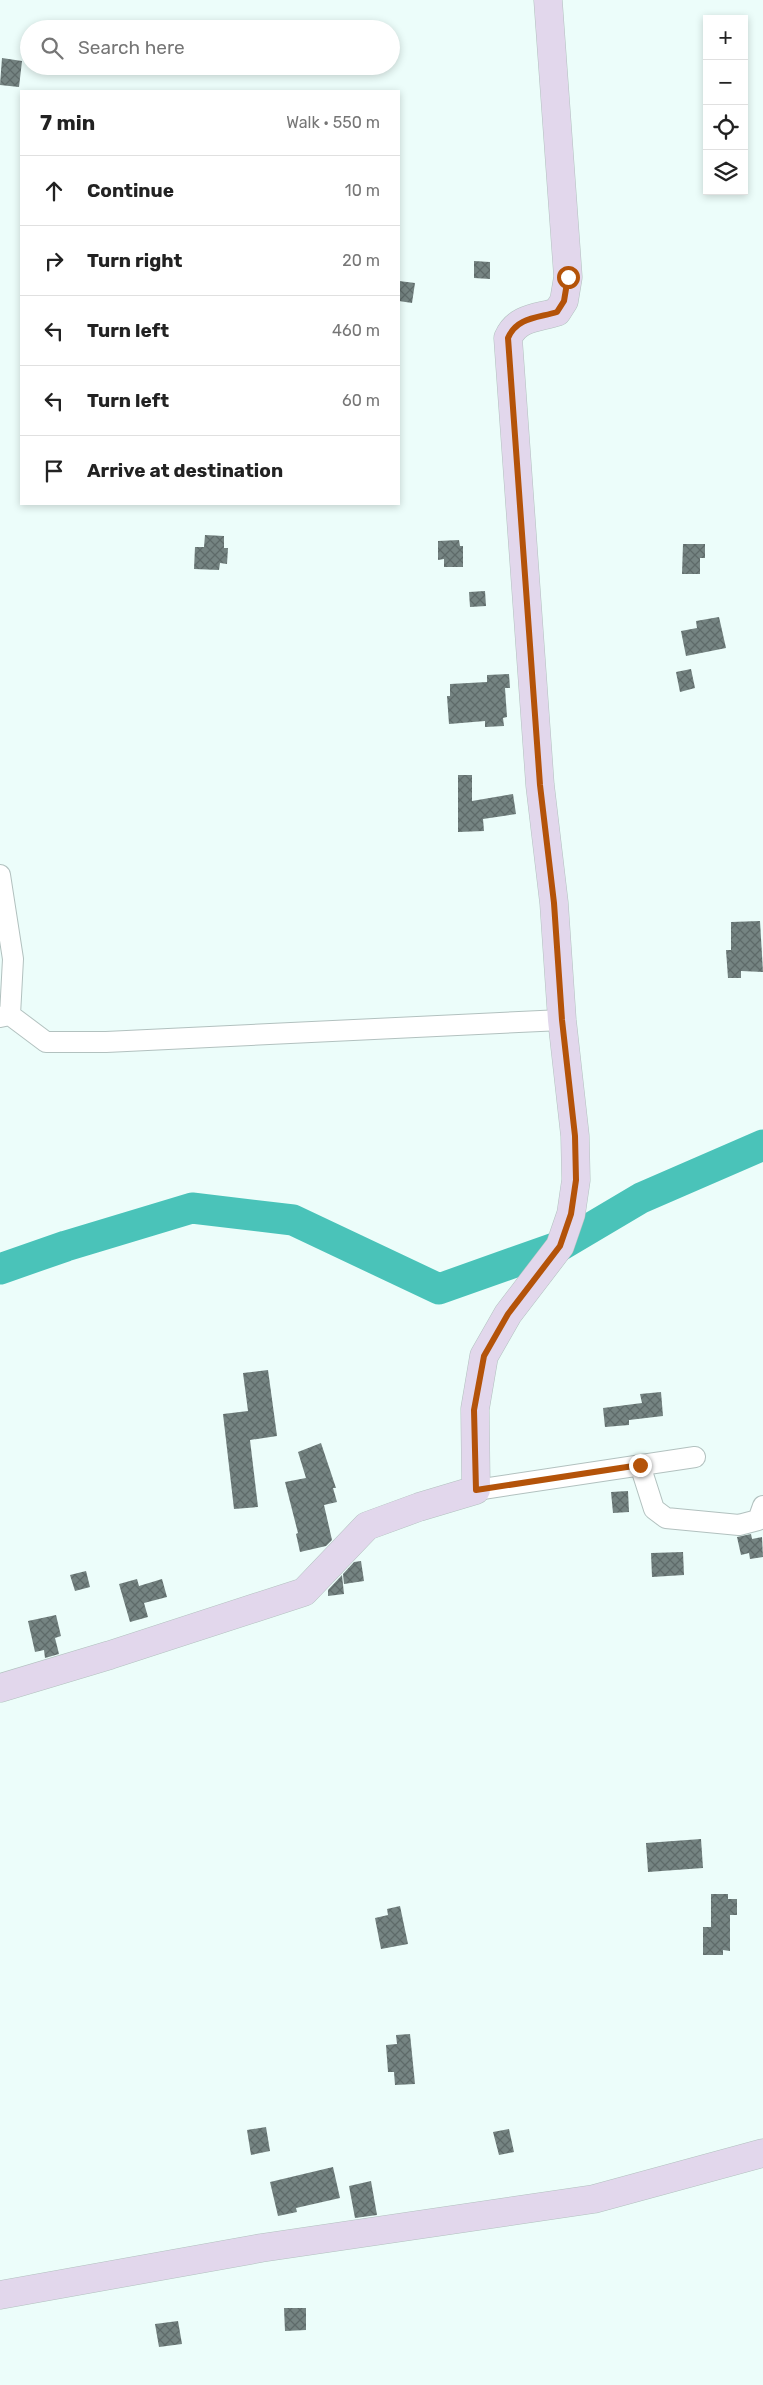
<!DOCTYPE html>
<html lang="en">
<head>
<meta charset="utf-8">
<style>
  body { margin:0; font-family:Rubik,sans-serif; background:#f6f6f6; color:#222 }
  .controls { position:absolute; right:15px; top:15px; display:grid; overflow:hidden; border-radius:0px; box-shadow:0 2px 8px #0003 }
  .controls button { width:45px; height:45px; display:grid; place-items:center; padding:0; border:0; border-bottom:1px solid #e0e0e0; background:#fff; color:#222; font:25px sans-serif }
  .stop { position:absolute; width:15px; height:15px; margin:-11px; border:4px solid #b45309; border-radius:50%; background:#fff }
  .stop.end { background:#b45309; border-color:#fff; box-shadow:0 1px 5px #0008 }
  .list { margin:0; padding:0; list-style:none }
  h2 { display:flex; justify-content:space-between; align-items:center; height:65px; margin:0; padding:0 20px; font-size:21px }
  h2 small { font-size:16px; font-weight:400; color:#767676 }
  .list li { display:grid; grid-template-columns:32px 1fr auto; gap:15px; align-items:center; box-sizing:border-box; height:70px; padding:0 20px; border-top:1px solid #e0e0e0 }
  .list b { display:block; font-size:19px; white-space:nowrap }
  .list em { font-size:16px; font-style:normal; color:#767676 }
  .icon { flex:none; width:28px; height:28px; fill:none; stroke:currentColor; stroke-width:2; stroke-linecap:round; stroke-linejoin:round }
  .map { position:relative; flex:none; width:763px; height:2385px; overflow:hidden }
  .search { position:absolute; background:#fff; box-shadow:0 2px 8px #0003; left:20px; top:20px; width:380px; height:55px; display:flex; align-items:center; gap:12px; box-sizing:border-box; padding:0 18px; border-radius:28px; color:#767676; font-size:19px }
  .panel { position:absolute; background:#fff; box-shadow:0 2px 8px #0003; left:20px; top:90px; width:380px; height:415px; border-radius:0px }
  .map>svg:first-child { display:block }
</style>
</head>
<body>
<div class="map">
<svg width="763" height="2385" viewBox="0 0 763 2385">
  <defs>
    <pattern id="building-cross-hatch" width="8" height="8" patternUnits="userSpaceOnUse" patternTransform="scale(1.25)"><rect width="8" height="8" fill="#758482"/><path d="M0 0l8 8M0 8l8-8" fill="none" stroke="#5e6a69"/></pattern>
  </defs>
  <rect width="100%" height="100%" fill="#ecfdfa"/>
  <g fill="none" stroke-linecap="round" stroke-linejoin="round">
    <path stroke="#4ac3b9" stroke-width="31" d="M0 1269 66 1246 192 1208 293 1220 439 1289 560 1246 641 1198 763 1145"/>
  </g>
  <path fill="url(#building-cross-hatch)" d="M2 58 22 61 19 87 0 85Z
    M474 261 490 262V279L474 278Z
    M399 281 415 283 412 303 399 301Z
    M205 535 224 536V548H228L227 564 220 563 219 570 194 569 195 547H204Z
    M459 540 460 546H463V567H444V559L438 560V541Z
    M683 544H705V558H700V574H682Z
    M485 591 486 606 470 607 469 592Z
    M719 617 726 648 686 656 681 631 697 628 696 621Z
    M691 669 695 688 680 692 676 672Z
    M509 674 510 688H505L507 717 503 718 504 726 485 727V721L449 724 447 696H450V684L487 682V675Z
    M458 775H472V801L513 794 516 814 483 819 484 831 458 832Z
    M760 921 763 972 741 971V978H728L726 950H731V922Z
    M268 1370 277 1436 250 1440 258 1507 234 1509 223 1414 248 1411 243 1373Z
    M661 1392 663 1416 629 1420V1425L605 1427 603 1408 642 1403 640 1394Z
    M321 1443 336 1488H333L337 1502 324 1505 332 1540 326 1546 300 1552 296 1534 298 1533 285 1482 306 1478 298 1452Z
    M628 1491 629 1512 613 1513 611 1492Z
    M751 1534 752 1539 762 1537 763 1557 750 1559 749 1553 741 1555 737 1537Z
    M683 1552 684 1575 652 1577 651 1553Z
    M361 1561 364 1581 344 1584 343 1574 354 1562Z
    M86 1571 90 1587 75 1591 70 1575Z
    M342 1575 344 1594 328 1596V1590Z
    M137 1579 139 1586 162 1579 167 1597 144 1603 148 1617 130 1622 119 1584Z
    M56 1615 61 1636 55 1638 59 1654 45 1658 44 1650 35 1652 28 1621Z
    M701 1839 703 1868 648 1872 646 1843Z
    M711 1894H728V1899H737V1915H730V1951L723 1950V1955H703V1927H711Z
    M400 1906 408 1944 381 1949 375 1918 388 1915 387 1909Z
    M410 2034 415 2084 395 2085 394 2072H388L386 2045 397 2044 396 2035Z
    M266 2127 270 2151 251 2155 247 2130Z
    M509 2129 514 2152 499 2155 493 2132Z
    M333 2167 340 2198 296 2208 297 2212 278 2216 270 2182Z
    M371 2181 377 2215 355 2218 349 2186Z
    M284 2308H306V2330L285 2331Z
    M178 2321 182 2344 159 2347 155 2324Z"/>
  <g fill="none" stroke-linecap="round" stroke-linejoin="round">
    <g stroke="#b2c1bf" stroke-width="22">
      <path id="street" d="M0 875 13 959 10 1015
        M0 1017 10 1015 46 1042H106L562 1020
        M640 1465 654 1509 666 1518 739 1525 758 1520 763 1506
        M476 1490 695 1457"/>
    </g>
    <g stroke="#b2c1bf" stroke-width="29">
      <path id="secondary" d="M0 1688 110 1655 304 1592 367 1526 419 1507 476 1490 475 1409 484 1356 508 1314 560 1246 571 1214 576 1180 575 1136 562 1020 554 903 540 785 508 338C517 317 538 318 557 312L564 301 568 277 548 0
        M0 2295 261 2248 594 2199 763 2153"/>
    </g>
    <use href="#street" stroke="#fff" stroke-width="20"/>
    <use href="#secondary" stroke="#e2d7ec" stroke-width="28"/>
  </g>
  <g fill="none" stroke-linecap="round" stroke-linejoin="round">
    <path stroke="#b45309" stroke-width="6" d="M568 277 564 301 557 312C538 318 517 317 508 338L540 785 554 903 562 1020 575 1136 576 1180 571 1214 560 1246 508 1314 484 1356 474 1410 476 1490 640 1465"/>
  </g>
</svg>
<div class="controls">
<button>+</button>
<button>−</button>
<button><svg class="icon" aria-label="locate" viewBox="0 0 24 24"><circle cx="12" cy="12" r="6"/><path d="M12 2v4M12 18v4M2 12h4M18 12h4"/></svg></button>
<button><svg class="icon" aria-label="layers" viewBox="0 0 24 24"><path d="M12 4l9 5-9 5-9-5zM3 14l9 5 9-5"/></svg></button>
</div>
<div class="stop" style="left:568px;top:277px"></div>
<div class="stop end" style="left:640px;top:1465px"></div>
<div class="search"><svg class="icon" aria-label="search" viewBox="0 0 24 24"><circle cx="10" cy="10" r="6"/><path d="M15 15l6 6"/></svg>Search here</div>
<section class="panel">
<h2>7 min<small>Walk · 550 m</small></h2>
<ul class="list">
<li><svg class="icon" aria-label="ahead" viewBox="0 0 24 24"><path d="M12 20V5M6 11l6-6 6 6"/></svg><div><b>Continue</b></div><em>10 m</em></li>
<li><svg class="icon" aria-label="right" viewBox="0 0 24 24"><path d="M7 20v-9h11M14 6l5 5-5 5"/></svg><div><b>Turn right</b></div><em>20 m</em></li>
<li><svg class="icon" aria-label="left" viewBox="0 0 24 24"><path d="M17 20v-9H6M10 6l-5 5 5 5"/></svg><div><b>Turn left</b></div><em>460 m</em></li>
<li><svg class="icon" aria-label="left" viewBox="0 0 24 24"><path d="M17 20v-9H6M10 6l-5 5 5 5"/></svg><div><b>Turn left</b></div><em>60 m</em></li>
<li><svg class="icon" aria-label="arrive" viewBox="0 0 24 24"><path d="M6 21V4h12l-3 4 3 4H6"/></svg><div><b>Arrive at destination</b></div></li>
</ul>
</section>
</div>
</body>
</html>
